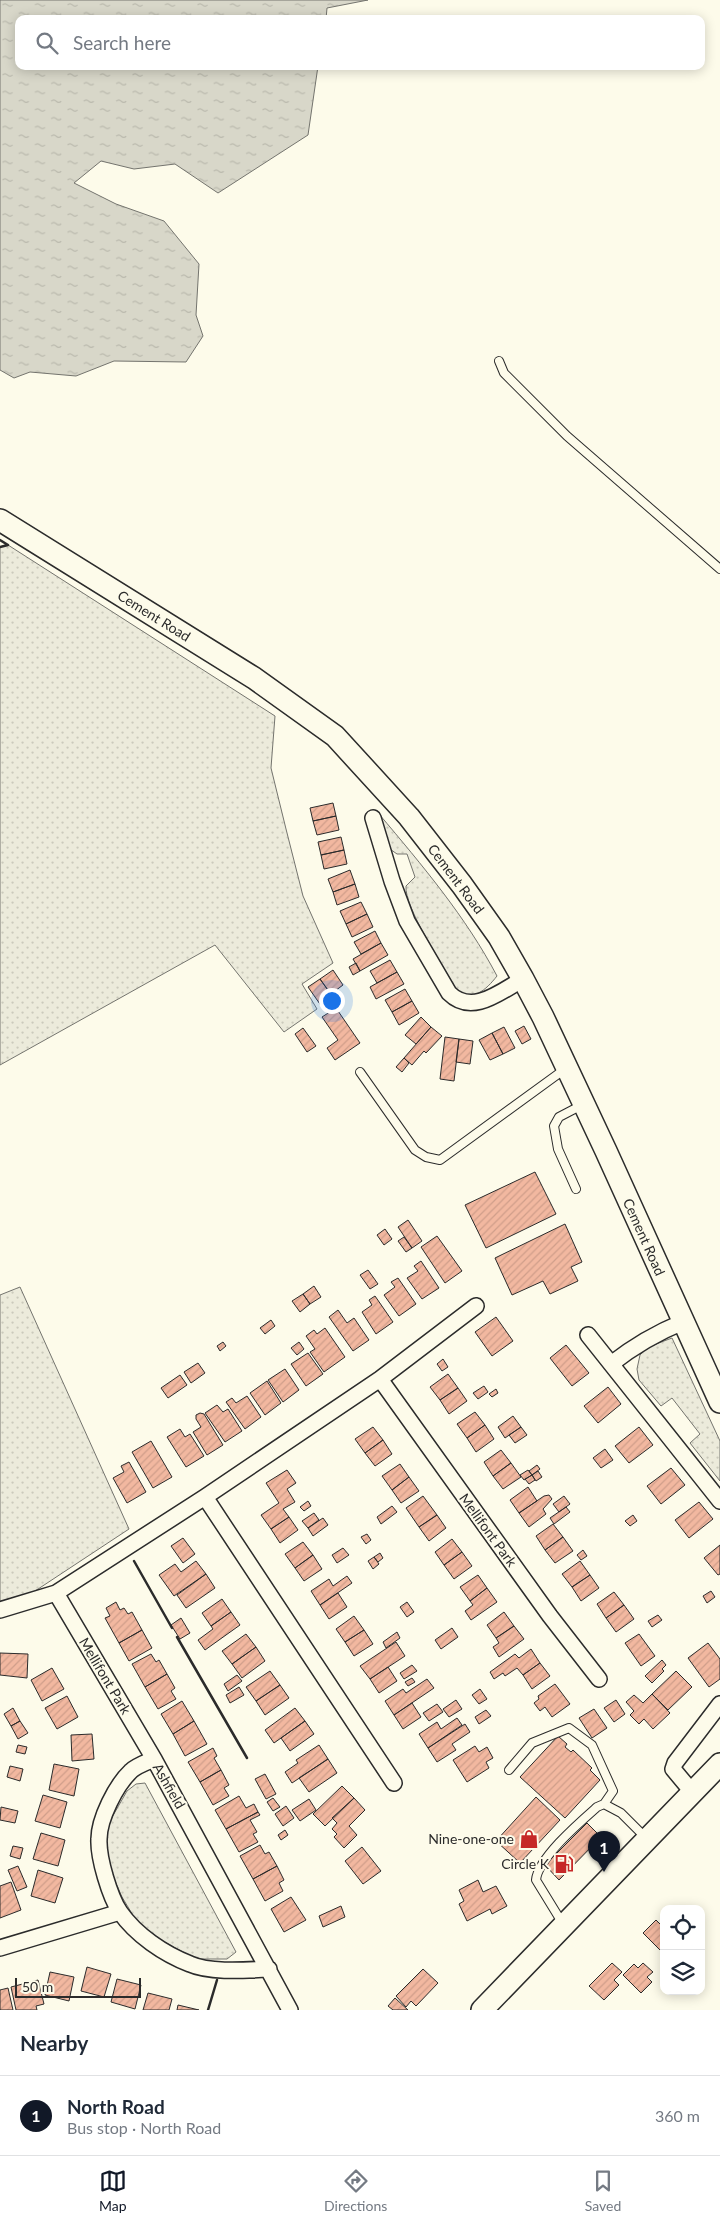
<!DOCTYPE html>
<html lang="en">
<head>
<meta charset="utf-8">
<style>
  body { margin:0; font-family:Lato,sans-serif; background:#f6f6f7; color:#1f2937 }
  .controls { position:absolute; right:15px; bottom:15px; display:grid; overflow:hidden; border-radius:10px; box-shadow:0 2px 12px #0003 }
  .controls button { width:45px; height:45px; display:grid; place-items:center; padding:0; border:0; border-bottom:1px solid #e0e1e3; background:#fff; color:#1f2937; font:25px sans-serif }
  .scale { position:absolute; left:15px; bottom:12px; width:126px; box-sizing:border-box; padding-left:5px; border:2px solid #2b2b2b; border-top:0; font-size:14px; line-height:18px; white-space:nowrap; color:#2b2b2b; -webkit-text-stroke:4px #fdfbea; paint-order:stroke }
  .you { position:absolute; left:331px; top:1000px; width:18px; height:18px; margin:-12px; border:4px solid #fff; border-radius:50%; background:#1a73e8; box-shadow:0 0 0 8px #1a73e833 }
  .badge { display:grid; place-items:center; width:32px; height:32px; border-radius:50%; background:#111827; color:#fff; font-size:16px; font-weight:700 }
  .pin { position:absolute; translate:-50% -41px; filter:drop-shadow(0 1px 2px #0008) }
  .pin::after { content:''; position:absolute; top:26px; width:18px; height:15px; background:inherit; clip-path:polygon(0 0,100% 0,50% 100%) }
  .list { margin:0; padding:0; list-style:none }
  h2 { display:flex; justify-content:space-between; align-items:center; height:65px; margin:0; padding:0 20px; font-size:21px }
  h2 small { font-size:16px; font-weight:400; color:#747a83 }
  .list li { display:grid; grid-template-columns:32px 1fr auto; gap:15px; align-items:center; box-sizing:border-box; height:80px; padding:0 20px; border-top:1px solid #e0e1e3 }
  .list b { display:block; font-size:19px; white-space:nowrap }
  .list p { margin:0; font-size:16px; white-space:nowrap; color:#747a83 }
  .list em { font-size:16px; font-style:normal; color:#747a83 }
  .icon { flex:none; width:28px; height:28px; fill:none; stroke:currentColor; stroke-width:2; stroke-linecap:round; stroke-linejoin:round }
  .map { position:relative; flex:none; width:720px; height:2010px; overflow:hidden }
  .search { position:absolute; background:#fff; box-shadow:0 2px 12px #0003; left:15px; right:15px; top:15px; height:55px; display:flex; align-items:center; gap:12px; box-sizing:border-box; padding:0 18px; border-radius:10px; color:#747a83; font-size:19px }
  .sheet { height:145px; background:#fff }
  nav { display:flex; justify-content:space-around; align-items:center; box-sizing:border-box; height:70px; border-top:1px solid #e0e1e3; background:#fff; font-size:14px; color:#747a83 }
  nav a { display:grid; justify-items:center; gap:2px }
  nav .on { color:#111827 }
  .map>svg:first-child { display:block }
</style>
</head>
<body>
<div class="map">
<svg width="720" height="2010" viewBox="0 0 720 2010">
  <defs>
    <pattern id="green-dots" width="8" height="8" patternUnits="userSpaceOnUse" patternTransform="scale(1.25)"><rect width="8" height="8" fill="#ecebdb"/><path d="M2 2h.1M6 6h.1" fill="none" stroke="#cbcabc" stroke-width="1.8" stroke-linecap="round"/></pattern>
    <pattern id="water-ripples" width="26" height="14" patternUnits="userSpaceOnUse" patternTransform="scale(1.25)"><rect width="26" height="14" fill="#d8d7c9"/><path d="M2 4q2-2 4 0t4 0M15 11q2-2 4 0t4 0" fill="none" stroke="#bab9ad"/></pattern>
    <pattern id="building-hatch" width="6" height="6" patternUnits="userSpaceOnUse" patternTransform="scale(1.25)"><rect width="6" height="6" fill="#f2b8a0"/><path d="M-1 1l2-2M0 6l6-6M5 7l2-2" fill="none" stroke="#d09e8a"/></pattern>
  </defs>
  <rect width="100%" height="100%" fill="#fdfbea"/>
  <path fill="url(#green-dots)" stroke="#74746e" d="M8 545 275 716 271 768 286 829 303 896 333 963 302 984 317 1009 284 1032 215 945 0 1065V547Z
    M379 814C422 865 466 917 497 976 486 990 472 1003 456 989 444 967 404 907 406 886L415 877 407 854H397L387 847Z
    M20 1287 129 1529 29 1595 0 1604V1295Z
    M672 1338 720 1441V1481L690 1443 700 1434 672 1398 661 1406 639 1380 637 1369 640 1355 648 1347Z
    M145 1783 236 1952 227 1959H196L157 1938 137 1922 122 1897 111 1872 105 1841 107 1826 127 1791 136 1784Z"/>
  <path fill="url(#water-ripples)" stroke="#74746e" d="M0 0H368L327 8 326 19H19V66H318L308 135 218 193 175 164 134 169 101 161 74 183 116 204 164 221 199 264 196 315 203 336 186 362 114 361 76 376 30 372 14 378 0 370Z"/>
  <path fill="url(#building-hatch)" stroke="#2b2b2b" d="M333 803 336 816 313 821 310 808Z
    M336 816 339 830 317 835 313 821Z
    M341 837 344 850 321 855 318 842Z
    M344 850 347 864 324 869 321 855Z
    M350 870 355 884 333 892 328 879Z
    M355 884 359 897 337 905 333 892Z
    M361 902 367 914 346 924 340 911Z
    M367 914 373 927 352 937 346 924Z
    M375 931 381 943 361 954 354 942Z
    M381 943 388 955 360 971 353 959Z
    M390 960 397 972 377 983 370 971Z
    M356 963 360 971 353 975 349 967Z
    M333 970 343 985 331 994 320 979Z
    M397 972 404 984 376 999 370 987Z
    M320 979 334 999 322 1007 308 987Z
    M405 989 412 1001 392 1012 385 1000Z
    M412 1001 419 1013 399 1025 392 1012Z
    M336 1008 360 1043 335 1060 327 1048 338 1040 322 1017Z
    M421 1017 431 1027 416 1044 405 1035Z
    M524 1026 531 1039 522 1044 515 1031Z
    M431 1027 442 1036 426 1053 424 1051 412 1065 404 1058Z
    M504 1027 515 1048 503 1054 492 1033Z
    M303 1028 316 1046 307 1052 295 1034Z
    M492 1033 503 1054 490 1060 479 1040Z
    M445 1037 459 1039 454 1081 440 1079Z
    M459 1039 473 1041 470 1064 456 1062Z
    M404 1058 409 1063 402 1072 396 1067Z
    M535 1172 556 1214 486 1248 465 1205Z
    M408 1220 422 1241 412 1248 398 1227Z
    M565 1224 582 1262 571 1267 578 1281 550 1294 543 1281 512 1295 495 1258Z
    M385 1229 392 1239 384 1245 377 1235Z
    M437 1236 462 1271 445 1283 421 1247Z
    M404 1237 412 1248 406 1252 398 1241Z
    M421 1261 439 1288 422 1299 407 1278 418 1271 414 1266Z
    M368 1270 378 1284 370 1289 360 1275Z
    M398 1278 416 1304 399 1316 384 1295 395 1287 391 1282Z
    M314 1286 321 1297 310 1304 303 1294Z
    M303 1294 310 1304 300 1312 292 1301Z
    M375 1296 393 1322 376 1334 362 1312 372 1305 369 1300Z
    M338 1310 347 1323 354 1318 369 1340 353 1351 329 1317Z
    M496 1317 513 1341 492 1356 475 1332Z
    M271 1320 275 1326 265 1334 260 1328Z
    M325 1328 345 1357 324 1372 310 1352 315 1349 306 1336 314 1330 317 1334Z
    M223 1342 226 1346 220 1351 217 1346Z
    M299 1342 304 1349 297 1355 291 1348Z
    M566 1345 589 1373 572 1386 550 1358Z
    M308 1353 323 1374 306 1386 291 1364Z
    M443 1359 448 1367 442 1371 437 1364Z
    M198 1363 205 1373 191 1383 184 1372Z
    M285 1369 299 1390 283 1402 268 1380Z
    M448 1374 458 1388 440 1400 430 1387Z
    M180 1375 187 1385 168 1398 161 1388Z
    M267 1381 281 1403 265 1415 250 1393Z
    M484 1386 488 1392 478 1399 473 1393Z
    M608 1387 621 1404 598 1423 584 1406Z
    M458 1388 467 1401 449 1414 440 1400Z
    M496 1389 498 1393 492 1397 489 1394Z
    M247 1396 261 1417 245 1429 226 1402 232 1398 236 1403Z
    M217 1405 223 1412 228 1409 242 1431 225 1442 205 1413Z
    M475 1412 485 1425 467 1438 457 1424Z
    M200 1413 204 1414 223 1445 207 1455 193 1432 201 1427 196 1419V1415Z
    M513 1416 521 1427 505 1438 498 1427Z
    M485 1425 494 1439 476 1452 467 1438Z
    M373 1427 383 1440 365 1453 355 1439Z
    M521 1427 527 1435 515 1443 509 1435Z
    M639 1427 653 1445 629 1463 615 1446Z
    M180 1429 185 1437 190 1434 204 1456 186 1467 167 1437Z
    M383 1440 392 1454 375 1466 365 1453Z
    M151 1441 172 1477 153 1488 132 1452Z
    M605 1449 613 1460 601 1468 593 1458Z
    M501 1450 511 1463 493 1476 484 1462Z
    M129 1462 146 1492 127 1503 113 1478 124 1472 121 1466Z
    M511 1463 521 1477 503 1489 493 1476Z
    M400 1464 409 1477 392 1490 382 1476Z
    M537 1465 540 1469 532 1475 529 1471Z
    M671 1468 685 1485 661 1504 647 1486Z
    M287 1470 296 1483 287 1489 295 1502 283 1509 289 1517 271 1529 261 1515 279 1503 266 1483Z
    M528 1470 532 1475 524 1480 520 1475Z
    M538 1471 542 1477 536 1481 532 1475Z
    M532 1475 535 1480 529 1484 525 1479Z
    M409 1477 419 1491 401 1503 392 1490Z
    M528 1487 537 1501 519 1513 510 1500Z
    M549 1495 552 1499 543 1509 546 1514 529 1527 519 1513 544 1496Z
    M423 1496 437 1515 419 1527 406 1508Z
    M564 1496 570 1504 559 1512 553 1504Z
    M308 1501 311 1506 304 1511 300 1507Z
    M699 1502 713 1519 689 1538 675 1520Z
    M392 1506 397 1512 381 1524 377 1517Z
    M566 1507 570 1512 554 1524 550 1518Z
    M314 1513 319 1520 308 1528 302 1521Z
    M437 1515 446 1528 429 1541 419 1527Z
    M633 1515 637 1521 630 1526 625 1521Z
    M289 1517 298 1530 280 1543 271 1529Z
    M323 1518 328 1525 313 1536 308 1528Z
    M553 1524 563 1537 545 1550 536 1536Z
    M367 1534 371 1540 366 1544 361 1537Z
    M563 1537 573 1551 555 1563 545 1550Z
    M183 1538 195 1554 183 1563 171 1546Z
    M452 1539 462 1552 444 1565 435 1552Z
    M303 1542 313 1555 295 1568 285 1554Z
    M720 1545V1574L718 1575 704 1558Z
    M343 1548 349 1555 337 1563 332 1555Z
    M583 1550 587 1556 581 1560 577 1555Z
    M462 1552 472 1566 454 1579 444 1565Z
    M380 1553 383 1558 378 1562 374 1557Z
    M313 1555 322 1569 304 1581 295 1568Z
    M374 1557 379 1564 373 1569 368 1561Z
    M196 1561 206 1574 174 1596 159 1575 175 1564 181 1572Z
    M580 1561 590 1575 572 1587 562 1574Z
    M206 1574 215 1588 186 1608 177 1595Z
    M478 1575 487 1588 470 1601 460 1587Z
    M590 1575 599 1588 581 1601 572 1587Z
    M347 1576 352 1583 320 1605 311 1591 329 1579 333 1586Z
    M487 1588 497 1602 471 1620 465 1611 473 1605 470 1601Z
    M711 1591 715 1597 707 1603 703 1596Z
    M614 1592 624 1605 606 1618 597 1604Z
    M338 1593 347 1607 329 1619 320 1605Z
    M222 1599 231 1612 211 1626 202 1613Z
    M116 1602 120 1610 124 1608 128 1614 132 1612 142 1630 119 1643 105 1618 110 1616 106 1608Z
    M407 1602 414 1612 407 1617 400 1607Z
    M624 1605 634 1619 616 1632 606 1618Z
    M231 1612 240 1625 205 1650 198 1640 213 1629 211 1626Z
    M504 1612 514 1626 496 1638 487 1625Z
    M658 1615 662 1620 652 1627 648 1621Z
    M354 1616 364 1630 345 1642 336 1629Z
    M181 1618 190 1633 180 1639 171 1625Z
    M514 1626 524 1639 499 1657 493 1647 499 1643 496 1638Z
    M452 1628 458 1637 441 1649 435 1640Z
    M142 1630 152 1648 129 1661 119 1643Z
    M364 1630 373 1644 354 1656 345 1642Z
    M397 1632 400 1638 386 1648 383 1642Z
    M246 1634 256 1647 232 1664 222 1651Z
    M639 1634 655 1656 641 1666 625 1643Z
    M396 1642 405 1656 370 1679 360 1666Z
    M708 1643 720 1659V1679L709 1687 688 1658Z
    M256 1647 265 1661 242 1678 232 1664Z
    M531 1649 540 1663 523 1675 517 1668 505 1676 503 1673 494 1679 490 1672 515 1654 519 1658Z
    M0 1653 28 1654 27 1678 0 1675Z
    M151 1654 156 1662 159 1660 167 1674 145 1687 132 1664Z
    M662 1660 666 1665 662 1669 664 1671 652 1683 645 1676Z
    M540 1663 550 1676 532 1689 523 1675Z
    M412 1665 417 1671 404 1679 400 1673Z
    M388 1667 397 1681 379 1693 370 1679Z
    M52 1668 64 1689 42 1701 31 1680Z
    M270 1671 280 1685 256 1701 246 1687Z
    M676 1671 692 1687 668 1710 652 1694Z
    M167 1674 175 1688 171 1691 176 1699 158 1709 145 1687Z
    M237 1675 242 1681 228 1691 224 1684Z
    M412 1678 415 1682 408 1686 405 1682Z
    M427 1679 434 1688 394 1715 385 1701 403 1689 406 1693Z
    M555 1684 570 1704 552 1717 545 1707 540 1711 534 1703 539 1699 538 1696Z
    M280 1685 289 1698 265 1715 256 1701Z
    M239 1687 244 1695 230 1703 226 1695Z
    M480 1689 487 1699 479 1704 472 1695Z
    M652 1694 670 1713 653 1729 644 1719 639 1724 630 1715 634 1711 626 1702 634 1695 643 1703Z
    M67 1696 78 1717 57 1729 45 1708Z
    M456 1700 462 1709 449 1717 443 1709Z
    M616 1700 625 1714 614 1722 604 1708Z
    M182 1701 194 1721 173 1734 161 1714Z
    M412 1703 421 1717 403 1729 394 1715Z
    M437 1704 443 1712 429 1721 423 1713Z
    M13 1708 20 1721 11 1726 4 1714Z
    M295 1708 305 1721 274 1743 265 1730Z
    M594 1709 607 1728 592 1738 579 1718Z
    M486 1710 491 1716 479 1724 475 1717Z
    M457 1718 462 1725 428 1748 419 1734 437 1722 441 1729Z
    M20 1721 28 1733 18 1739 11 1726Z
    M194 1721 207 1744 185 1756 173 1734Z
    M305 1721 314 1734 290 1751 281 1738Z
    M465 1724 470 1732 452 1744 456 1750 437 1762 428 1748Z
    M92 1734 94 1759 72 1761 71 1735Z
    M558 1736 567 1744 565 1747 571 1752 573 1750 592 1768 590 1770 600 1780 565 1818 520 1777Z
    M18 1745 27 1747 25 1754 16 1752Z
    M319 1745 328 1759 292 1783 285 1772 298 1763 296 1760Z
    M475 1746 479 1752 487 1747 493 1758 486 1762 489 1768 467 1782 453 1760Z
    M213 1748 217 1756 214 1758 221 1770 200 1782 188 1762Z
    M328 1759 337 1773 309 1792 299 1778Z
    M54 1764 79 1769 74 1796 49 1790Z
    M10 1766 23 1769 20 1781 7 1777Z
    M221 1770 229 1785 224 1788 229 1796 213 1805 200 1782Z
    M265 1774 276 1794 266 1799 255 1779Z
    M342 1786 354 1798 325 1826 313 1814Z
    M43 1795 67 1802 60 1828 35 1821Z
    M239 1796 246 1808 254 1804 258 1812 226 1829 215 1810Z
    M536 1797 560 1820 520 1863 496 1841Z
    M273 1798 280 1807 273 1811 267 1802Z
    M354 1798 365 1810 349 1826 357 1835 344 1848 334 1837 337 1834 332 1829 337 1823 332 1818Z
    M309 1799 316 1810 300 1821 292 1810Z
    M286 1806 294 1818 283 1826 275 1814Z
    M1 1807 18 1811 15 1823 0 1820Z
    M258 1812 260 1815 250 1820 257 1832 253 1834 258 1842 239 1852 226 1829Z
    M587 1823 601 1837 559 1880 545 1865Z
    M285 1830 288 1835 281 1840 278 1835Z
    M41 1833 65 1840 58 1866 33 1859Z
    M260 1845 265 1854 269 1852 277 1866 253 1879 240 1856Z
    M13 1846 23 1848 20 1859 10 1856Z
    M362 1847 381 1871 363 1884 345 1861Z
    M18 1866 27 1887 17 1891 8 1870Z
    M277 1866 284 1880 279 1883 283 1891 265 1901 253 1879Z
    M38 1870 63 1878 55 1903 31 1896Z
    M478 1880 483 1892 496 1886 507 1906 492 1914 490 1909 467 1921 459 1904 464 1901 459 1890Z
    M11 1882 21 1910 0 1918V1886Z
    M291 1897 306 1920 284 1932 271 1909Z
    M341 1906 345 1917 323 1927 319 1916Z
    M656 1920 664 1928V1947L660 1950 643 1933Z
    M612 1963 622 1972 614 1980 619 1985 604 2000 589 1986Z
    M643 1963 653 1972 647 1977 652 1982 641 1993 623 1975 634 1964 638 1968Z
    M87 1967 111 1974 104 1997 81 1991Z
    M423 1969 438 1983 416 2006 411 2001 406 2007 396 1996Z
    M50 1972 74 1977 69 2001 45 1995Z
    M117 1979 141 1985 135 2009 111 2002Z
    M38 1980 44 2004 36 2006 37 2010H16L11 1987Z
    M8 1988 13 2010H0V1990Z
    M148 1993 172 1999 169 2010H143Z
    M395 1998 408 2010H393L388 2006Z
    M178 2005 199 2010H177Z"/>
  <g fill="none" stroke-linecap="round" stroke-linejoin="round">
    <g stroke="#2b2b2b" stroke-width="10">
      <path id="lane" d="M499 361 504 373 567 436 720 569
        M360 1072 415 1150 426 1157 440 1160 565 1069
        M576 1189 558 1149 554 1126 559 1117 582 1105
        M509 1770 532 1743 569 1728 592 1745 613 1791 604 1804
        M563 1924 536 1880C538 1858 580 1822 597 1807L604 1804 621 1813 646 1838"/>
    </g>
    <g stroke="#2b2b2b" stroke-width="18">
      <path id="street" d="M373 818 392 881 407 921 449 993C472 1016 500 992 523 979
        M588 1335 720 1501
        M611 1364C634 1346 656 1333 683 1322
        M380 1379 550 1616 599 1679
        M205 1497 394 1783
        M56 1593 154 1759 290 2010
        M0 1610 56 1593 205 1497 380 1379 476 1306
        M154 1759C147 1762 136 1766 131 1771 116 1785 99 1819 99 1839 98 1858 110 1897 120 1912 136 1935 164 1954 190 1964 210 1973 247 1970 269 1969
        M693 1793 673 1769 675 1763 720 1704
        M0 1948 120 1912"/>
    </g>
    <g stroke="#2b2b2b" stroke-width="24">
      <path id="secondary" d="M0 520 254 678 335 736 409 817 462 885 499 937 523 979 543 1017 606 1151 720 1402
        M482 2010 720 1764"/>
    </g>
    <use href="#lane" stroke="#fdfbea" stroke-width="8"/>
    <use href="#street" stroke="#fdfbea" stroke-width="15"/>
    <use href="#secondary" stroke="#fdfbea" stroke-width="21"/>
    <path stroke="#2b2b2b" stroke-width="2.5" d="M0 540 8 545 0 547
      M134 1561 172 1628
      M177 1637 247 1758
      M208 2010 217 1980"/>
  </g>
  <defs>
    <g id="shop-bare" transform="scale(1.5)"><path d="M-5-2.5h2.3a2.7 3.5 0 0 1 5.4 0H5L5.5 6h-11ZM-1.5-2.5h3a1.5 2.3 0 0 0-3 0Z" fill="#c62828" stroke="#fdfbea" stroke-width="2.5" paint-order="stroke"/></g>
    <g id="fuel-bare" transform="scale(1.5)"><path d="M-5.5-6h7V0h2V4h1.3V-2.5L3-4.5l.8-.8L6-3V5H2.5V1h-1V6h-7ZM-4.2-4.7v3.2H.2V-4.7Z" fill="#c62828" stroke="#fdfbea" stroke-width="2.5" paint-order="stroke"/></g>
  </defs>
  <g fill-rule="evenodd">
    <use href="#shop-bare" x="529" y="1839"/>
    <use href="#fuel-bare" x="564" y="1864"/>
  </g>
  <g text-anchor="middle" stroke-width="4" stroke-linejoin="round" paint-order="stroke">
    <g font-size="14" fill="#2b2b2b" stroke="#fdfbea">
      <text transform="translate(154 616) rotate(32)" y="5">Cement Road</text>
      <text transform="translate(456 879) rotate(53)" y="5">Cement Road</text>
      <text transform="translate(644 1237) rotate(66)" y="5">Cement Road</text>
      <text transform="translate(488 1530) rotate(54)" y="5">Mellifont Park</text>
      <text transform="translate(105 1676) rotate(59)" y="5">Mellifont Park</text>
      <text transform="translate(169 1786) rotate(60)" y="5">Ashfield</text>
    </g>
    <g font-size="14" fill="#2b2b2b" stroke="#fdfbea" text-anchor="end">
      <text x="514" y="1844">Nine-one-one</text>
      <text x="549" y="1869">Circle K</text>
    </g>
  </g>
</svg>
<div class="controls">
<button><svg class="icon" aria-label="locate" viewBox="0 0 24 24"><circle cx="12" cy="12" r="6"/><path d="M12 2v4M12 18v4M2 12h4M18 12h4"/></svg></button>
<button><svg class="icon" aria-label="layers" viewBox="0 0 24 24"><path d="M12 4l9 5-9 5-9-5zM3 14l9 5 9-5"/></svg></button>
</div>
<div class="scale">50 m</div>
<div class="you"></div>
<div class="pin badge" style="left:604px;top:1872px">1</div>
<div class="search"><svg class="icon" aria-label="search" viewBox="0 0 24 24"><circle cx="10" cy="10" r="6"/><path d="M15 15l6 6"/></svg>Search here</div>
</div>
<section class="sheet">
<h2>Nearby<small></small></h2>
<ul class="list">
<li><span class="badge">1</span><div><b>North Road</b><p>Bus stop · North Road</p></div><em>360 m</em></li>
</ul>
</section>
<nav>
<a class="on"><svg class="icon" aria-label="map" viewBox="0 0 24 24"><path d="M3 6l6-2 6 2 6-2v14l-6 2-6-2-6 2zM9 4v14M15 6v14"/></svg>Map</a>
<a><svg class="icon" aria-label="directions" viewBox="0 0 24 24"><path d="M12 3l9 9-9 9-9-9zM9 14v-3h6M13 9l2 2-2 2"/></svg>Directions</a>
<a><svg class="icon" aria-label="saved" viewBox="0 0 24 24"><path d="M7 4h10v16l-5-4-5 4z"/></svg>Saved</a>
</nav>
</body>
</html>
